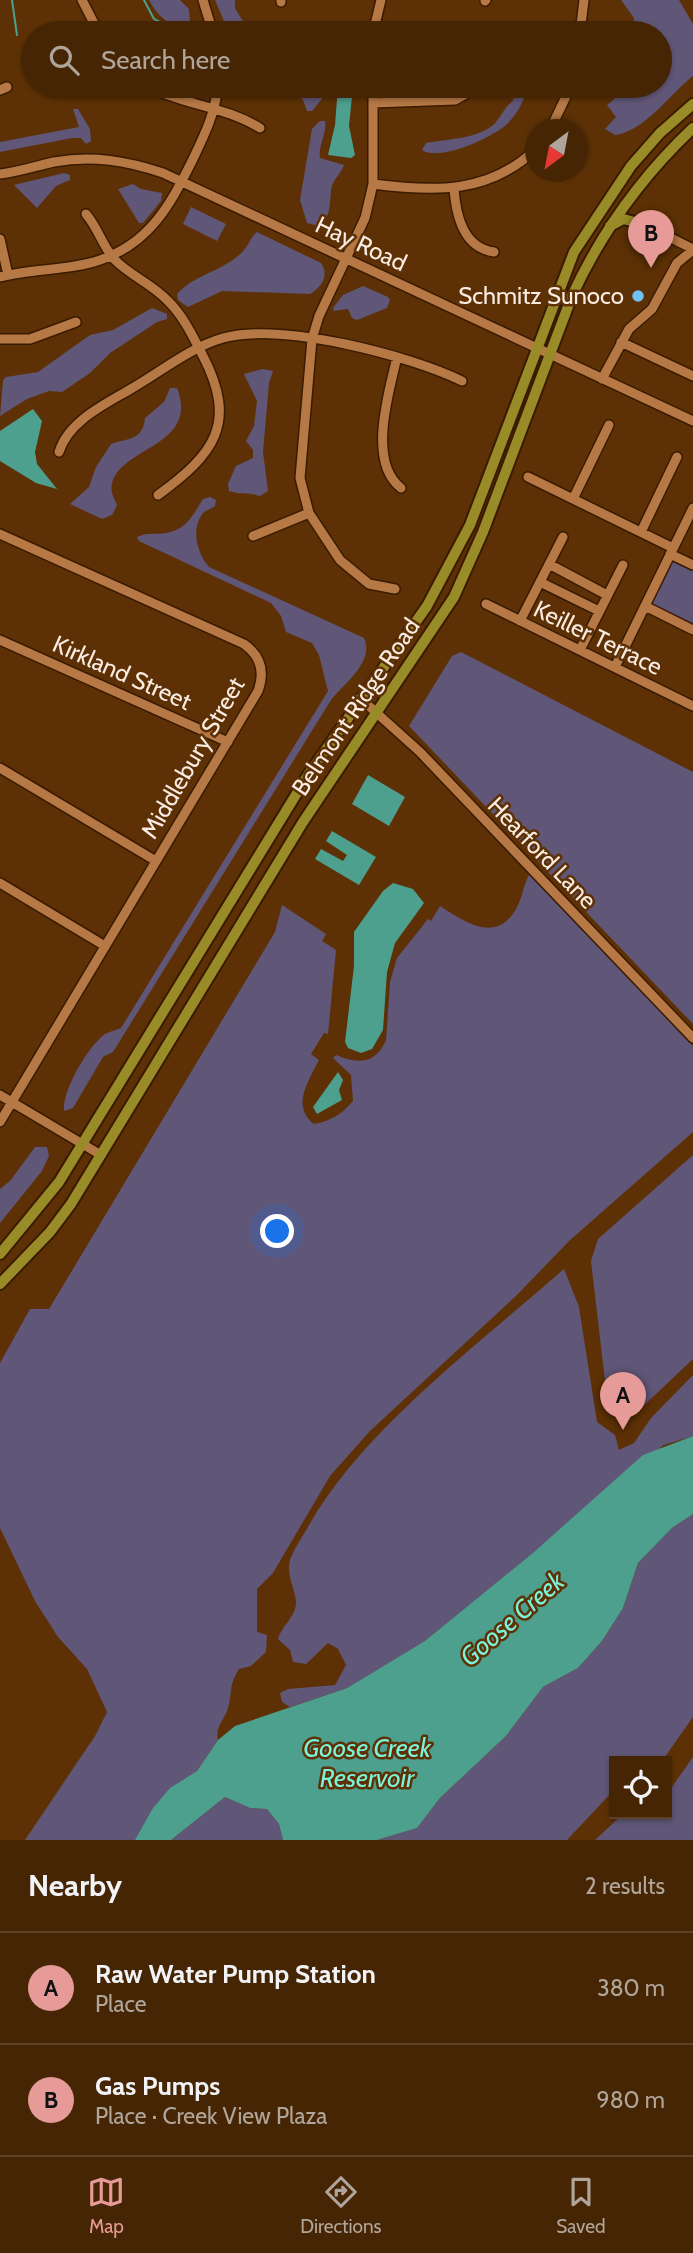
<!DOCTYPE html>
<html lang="en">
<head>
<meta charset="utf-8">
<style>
  body { margin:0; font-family:Cabin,sans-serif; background:#503113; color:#f1f3f6 }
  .controls { position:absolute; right:21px; bottom:21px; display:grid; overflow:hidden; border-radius:0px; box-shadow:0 2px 5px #0004 }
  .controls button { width:63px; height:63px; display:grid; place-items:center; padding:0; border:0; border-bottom:2px solid #5e4226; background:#462504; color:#f1f3f6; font:35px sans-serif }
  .compass { position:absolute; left:525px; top:119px; width:63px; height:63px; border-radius:50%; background:#462504; box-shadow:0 2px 5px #0004; rotate:212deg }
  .you { position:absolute; left:278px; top:1232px; width:24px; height:24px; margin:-18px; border:5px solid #fff; border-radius:50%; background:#1a73e8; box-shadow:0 0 0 10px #1a73e833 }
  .badge { display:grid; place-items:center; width:46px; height:46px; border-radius:50%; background:#e69b98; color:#111; font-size:23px; font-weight:700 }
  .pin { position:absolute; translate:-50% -58px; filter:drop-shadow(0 2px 4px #0008) }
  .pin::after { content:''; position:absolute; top:37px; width:24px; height:21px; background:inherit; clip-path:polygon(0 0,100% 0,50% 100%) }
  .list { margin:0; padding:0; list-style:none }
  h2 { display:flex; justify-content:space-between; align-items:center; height:91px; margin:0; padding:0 28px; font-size:30px }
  h2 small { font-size:23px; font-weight:400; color:#b0a59a }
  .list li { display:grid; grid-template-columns:46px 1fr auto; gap:21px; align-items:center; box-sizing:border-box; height:112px; padding:0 28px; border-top:2px solid #5e4226 }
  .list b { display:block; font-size:26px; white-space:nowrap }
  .list p { margin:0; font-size:23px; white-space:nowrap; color:#b0a59a }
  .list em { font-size:23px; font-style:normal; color:#b0a59a }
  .icon { flex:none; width:38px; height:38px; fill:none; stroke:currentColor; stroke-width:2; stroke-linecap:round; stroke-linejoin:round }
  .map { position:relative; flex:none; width:693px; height:1840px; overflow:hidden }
  .search { position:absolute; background:#462504; box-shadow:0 2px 5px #0004; left:21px; right:21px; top:21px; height:77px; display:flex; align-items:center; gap:18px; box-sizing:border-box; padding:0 24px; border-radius:38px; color:#b0a59a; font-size:26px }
  .sheet { height:315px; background:#462504 }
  nav { display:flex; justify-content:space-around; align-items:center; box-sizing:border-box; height:98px; border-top:2px solid #5e4226; background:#462504; font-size:19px; color:#b0a59a }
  nav a { display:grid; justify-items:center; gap:4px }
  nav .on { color:#e69b98 }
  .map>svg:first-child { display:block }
</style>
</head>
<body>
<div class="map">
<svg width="693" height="1840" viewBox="0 0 693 1840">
  <rect width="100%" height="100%" fill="#5d3105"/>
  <path fill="#605677" d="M149 0H180L189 9 190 24C172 30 157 16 149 0Z
    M215 0H235V8L250 33H229Z
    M621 0H679L693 24V76C670 94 645 131 615 135L605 129 616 117 607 105 619 95 616 86H660V33H632L634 18Z
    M284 86H324L325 95 312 111H307L303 100Z
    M516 86H528C525 99 517 115 507 124 492 138 439 162 422 150L426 143C447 139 475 139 492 126 501 118 503 108 513 101Z
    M73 109H78L90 129 91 141 86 144 81 138H72L0 152V142L79 127Z
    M320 121H325C327 134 318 145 320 158L344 165C341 174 332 180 331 190 330 204 330 214 322 227L307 223 300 200 312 129Z
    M64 173 70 175V180L56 186 37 208 14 185Z
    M133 184 141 189 162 193 161 201 143 223H139L118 189Z
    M191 207 226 224 217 241 183 224Z
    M257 232 321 263C330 276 321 287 310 294L222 291 188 307 178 300 177 294C194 274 226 271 244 250 250 244 250 237 257 232Z
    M363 286 388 297 390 300 387 308 357 320 352 318 348 309 334 311 333 308 343 295Z
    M152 308 167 314V319L157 322 110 353 90 373 62 392 49 391 27 399 0 416 3 380 6 377 38 372 90 335 113 330Z
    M263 369 273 371 269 383 263 452 268 491 260 496C249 492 240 495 229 491L228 484 236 466 253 458V450L246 441 254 426 257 401 244 374Z
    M170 388H177C200 446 120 447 112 484 110 492 114 498 117 505L112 515 102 519 70 504 89 487 96 467 111 444C129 438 143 440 145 418L164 402Z
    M210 497 216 500 215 506C210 510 204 510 201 516 191 532 198 554 209 567L364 638C375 661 344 684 331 700L113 1052 103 1057 73 1108 64 1111C62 1091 88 1046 105 1034 109 1032 116 1030 121 1028L328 691 319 655 312 643 286 632 281 616 271 603 139 541 137 537C148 532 155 535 166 533 186 530 193 515 203 499Z
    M670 554 693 565V630L645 606Z
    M461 652 693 772V1024L409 726 452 656Z
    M530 873 693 1046V1132L569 1241 518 1294 370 1431 330 1476 273 1573 257 1589V1632L267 1635 266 1652 251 1666 239 1669C228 1687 233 1691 228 1708 224 1721 215 1726 218 1740L197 1771 135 1840H25L95 1736 107 1712 87 1669 58 1637 35 1601 0 1528V1363L30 1309H49L275 932 282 905 326 934 322 941 336 950 328 1034 324 1033 311 1054 319 1060C308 1082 291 1106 314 1124 331 1121 342 1114 353 1101L351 1075 333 1058 336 1055C358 1064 375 1065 386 1040L390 982 397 958 428 919 431 921 440 906C465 922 496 944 516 909 523 897 523 885 530 873Z
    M35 1147H47L49 1156 42 1171 0 1223V1189L10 1181Z
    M693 1155V1359L638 1411 629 1413 610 1407 607 1398 591 1261 598 1239Z
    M564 1269 579 1307 597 1422 615 1435 619 1450 634 1443 651 1418 693 1375V1436L664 1445 426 1641 347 1688 290 1707 282 1702 280 1693 288 1689 335 1685 346 1665 338 1649 328 1643 306 1664 293 1662 290 1650 278 1639C282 1625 296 1617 296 1602 295 1587 286 1576 290 1560 294 1549 302 1537 308 1527 361 1431 481 1342 564 1269Z
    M693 1514V1717L662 1761H614V1790L567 1840H377L417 1828 440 1798 506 1736 543 1687 578 1668 602 1641 623 1608 638 1563 672 1528Z
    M693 1757V1840H595L623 1814H667V1794Z
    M225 1797 250 1808 267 1809 279 1824 283 1840H171Z"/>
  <path fill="#4d9f8e" d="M338 86H353L349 126 355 155 351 158 328 155 335 125Z
    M33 409 42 421 35 452 37 464 57 489 36 483 0 461V431Z
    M368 775 405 797 389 826 352 804Z
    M332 831 376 857 359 885 315 859 321 849 343 861 347 855 326 841Z
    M393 883 413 889 424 903 395 943 387 972 383 1030 372 1049 361 1053 348 1048 345 1042 354 966V932L383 891Z
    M338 1072 343 1080 339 1090 342 1100 317 1114 313 1107Z
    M693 1436V1514L672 1528 638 1563 623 1608 602 1641 578 1668 543 1687 506 1736 440 1798 417 1828 377 1840H283L279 1824 267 1809 250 1808 225 1797 171 1840H135L153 1808 170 1788 197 1771 218 1740 235 1726 347 1688 425 1641 534 1552 643 1455Z"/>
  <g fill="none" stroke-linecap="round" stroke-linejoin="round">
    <path stroke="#4d9f8e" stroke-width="2" d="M12 0 17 35
      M144 0 154 19 182 33"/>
    <g stroke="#3a1b00" stroke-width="12">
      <path id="minor" d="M82 0 99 33
        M203 0 213 33
        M485 1 486 0
        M281 2V0
        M373 33 381 0
        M580 33 584 0
        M147 86C183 105 224 106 260 128
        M373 86V184L365 218 319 316 312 339 300 478 309 513 340 560 369 584 395 589
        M0 90 7 87
        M373 103 455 100 469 92
        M550 130 571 86
        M0 174C18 172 36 166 54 162 93 155 127 161 163 173L693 421
        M373 184C434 192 489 194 536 149
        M454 189C456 215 463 248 494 252
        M86 214C98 228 102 245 114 259 130 276 153 284 169 302 184 317 193 337 203 356 238 424 214 454 158 495
        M643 224 693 249
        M0 239 8 275
        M0 277C33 268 68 271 100 260 150 243 170 205 192 161 204 136 215 114 218 86
        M0 339H30L76 322
        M621 342 693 376
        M397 357C389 392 367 462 401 488
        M602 379 629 329 652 309 677 263 693 250
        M59 452C68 422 103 405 129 390 159 373 191 347 223 338 281 322 408 355 462 381
        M528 477 673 548
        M573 499 609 425
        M641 532 677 457
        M0 534 244 644C261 656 265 672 258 691L0 1122
        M253 536 309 513
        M670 554 693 565
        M549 564 607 595
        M540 582 599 611
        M486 604 693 706
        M645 606 693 630
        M520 621 563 537
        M0 640 228 742
        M580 650 623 565
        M615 667 693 508
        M360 698 420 752 693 1038
        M0 768 156 861
        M0 883 105 946
        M0 1095 101 1155"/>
    </g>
    <g stroke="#3a1b00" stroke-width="14">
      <path id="major" d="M610 226 623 219 643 224
        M0 1254 59 1182 308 775 427 606 470 525 574 252 631 166 660 133 693 104
        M0 1284 50 1232 71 1204 303 822 454 597 483 532 572 296C602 231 641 177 693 128"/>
    </g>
    <use href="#minor" stroke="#b67845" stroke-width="9"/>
    <use href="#major" stroke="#998b27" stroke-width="10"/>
  </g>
  <circle fill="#71c1f5" stroke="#5d3105" stroke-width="2.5" cx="638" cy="296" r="7"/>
  <g text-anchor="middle" stroke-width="5" stroke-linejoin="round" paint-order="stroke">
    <g font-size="24" fill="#faece2" stroke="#5d3105">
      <text transform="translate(361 244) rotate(25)" y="8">Hay Road</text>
      <text transform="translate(598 638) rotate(26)" y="8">Keiller Terrace</text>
      <text transform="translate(122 673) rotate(24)" y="8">Kirkland Street</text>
      <text transform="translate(356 707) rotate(-56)" y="8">Belmont Ridge Road</text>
      <text transform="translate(193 758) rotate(-60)" y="8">Middlebury Street</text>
      <text transform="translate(542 853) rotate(46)" y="8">Hearford Lane</text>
    </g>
    <g font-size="24" fill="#faece2" stroke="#5d3105" text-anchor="end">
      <text x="624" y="304">Schmitz Sunoco</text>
    </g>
    <g font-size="26" font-style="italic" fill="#7bf2da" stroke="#5d3105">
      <text transform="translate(512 1619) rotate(-41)" y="9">Goose Creek</text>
      <text x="367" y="1757">Goose Creek<tspan x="367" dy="30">Reservoir</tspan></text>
    </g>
  </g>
</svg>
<div class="controls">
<button><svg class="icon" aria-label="locate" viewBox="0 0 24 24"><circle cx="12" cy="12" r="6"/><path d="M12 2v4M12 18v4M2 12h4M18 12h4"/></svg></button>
</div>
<svg class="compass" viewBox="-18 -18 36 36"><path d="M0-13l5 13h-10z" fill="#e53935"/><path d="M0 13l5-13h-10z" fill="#b0a59a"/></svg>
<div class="you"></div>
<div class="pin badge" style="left:623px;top:1430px">A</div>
<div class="pin badge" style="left:651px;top:268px">B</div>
<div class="search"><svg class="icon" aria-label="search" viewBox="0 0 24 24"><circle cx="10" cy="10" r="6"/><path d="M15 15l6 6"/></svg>Search here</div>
</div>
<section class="sheet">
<h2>Nearby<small>2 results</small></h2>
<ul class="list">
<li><span class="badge">A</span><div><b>Raw Water Pump Station</b><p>Place</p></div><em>380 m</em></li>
<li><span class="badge">B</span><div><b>Gas Pumps</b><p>Place · Creek View Plaza</p></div><em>980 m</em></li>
</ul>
</section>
<nav>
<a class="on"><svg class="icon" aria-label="map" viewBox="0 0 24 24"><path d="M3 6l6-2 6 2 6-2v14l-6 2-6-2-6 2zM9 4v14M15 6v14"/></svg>Map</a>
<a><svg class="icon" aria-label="directions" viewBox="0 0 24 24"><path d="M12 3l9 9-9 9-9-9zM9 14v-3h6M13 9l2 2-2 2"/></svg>Directions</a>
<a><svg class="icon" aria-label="saved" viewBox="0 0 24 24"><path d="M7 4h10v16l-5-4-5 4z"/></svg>Saved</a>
</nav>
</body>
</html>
